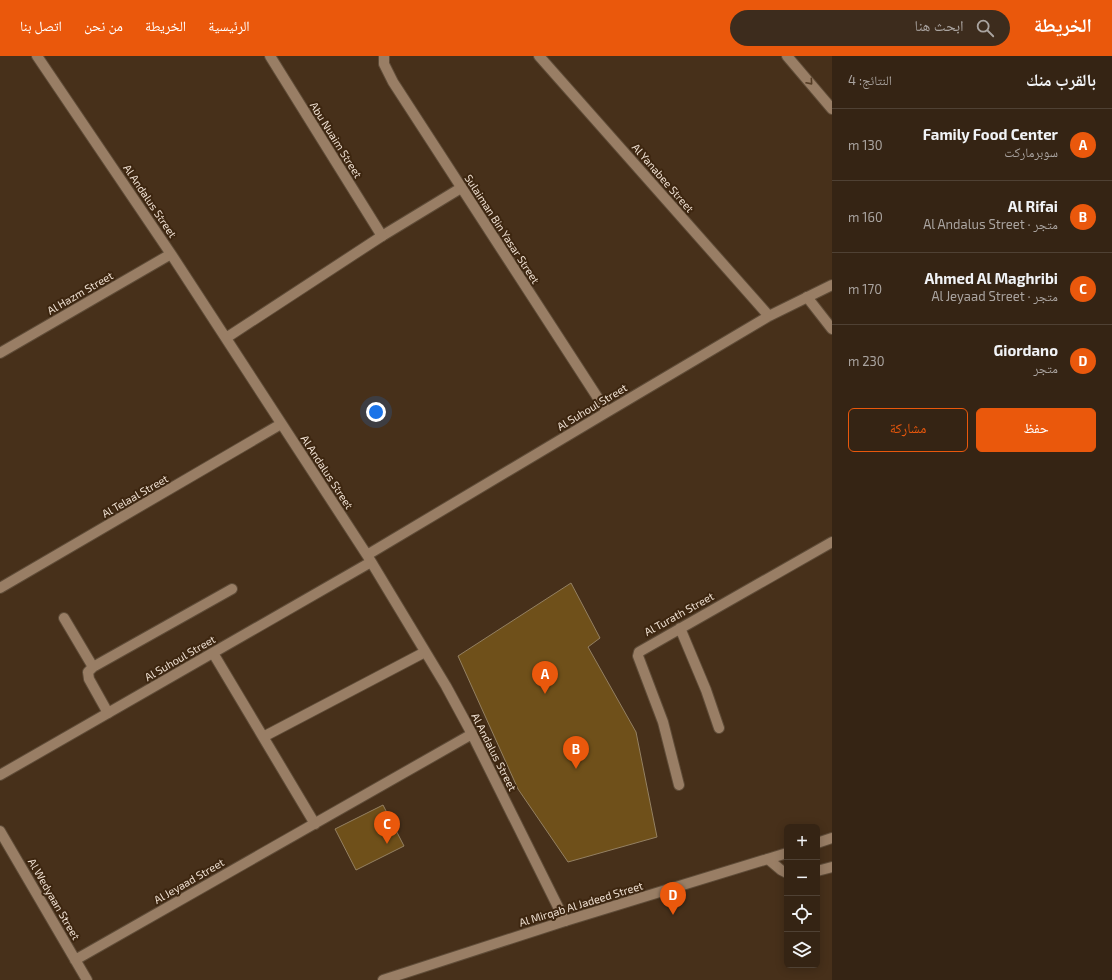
<!DOCTYPE html>
<html lang="ar">
<head>
<meta charset="utf-8">
<style>
  body { margin:0; font-family:"Exo 2","Noto Naskh Arabic",sans-serif; background:#3d2c1d; color:#f1f3f6; direction:rtl }
  .controls { position:absolute; right:12px; bottom:12px; display:grid; overflow:hidden; border-radius:6px; box-shadow:0 2px 10px #0003 }
  .controls button { width:36px; height:36px; display:grid; place-items:center; padding:0; border:0; border-bottom:1px solid #4f4134; background:#352414; color:#f1f3f6; font:20px sans-serif }
  .you { position:absolute; left:376px; top:356px; width:14px; height:14px; margin:-10px; border:3px solid #fff; border-radius:50%; background:#1a73e8; box-shadow:0 0 0 6px #1a73e833 }
  .badge { display:grid; place-items:center; width:26px; height:26px; border-radius:50%; background:#ea580c; color:#fff; font-size:13px; font-weight:700 }
  .pin { position:absolute; translate:-50% -33px; filter:drop-shadow(0 1px 2px #0008) }
  .pin::after { content:''; position:absolute; top:21px; width:14px; height:12px; background:inherit; clip-path:polygon(0 0,100% 0,50% 100%) }
  .list { margin:0; padding:0; list-style:none }
  h2 { display:flex; justify-content:space-between; align-items:center; height:52px; margin:0; padding:0 16px; font-size:17px }
  h2 small { font-size:13px; font-weight:400; color:#aaa4a0 }
  .list li { display:grid; grid-template-columns:26px 1fr auto; gap:12px; align-items:center; box-sizing:border-box; height:72px; padding:0 16px; border-top:1px solid #4f4134 }
  .list b { display:block; font-size:15px; white-space:nowrap }
  .list p { margin:0; font-size:13px; white-space:nowrap; color:#aaa4a0 }
  .list em { font-size:13px; font-style:normal; color:#aaa4a0 }
  .actions { display:flex; gap:8px; padding:12px 16px }
  .actions a { flex:1; padding:9px 0; border:1px solid #ea580c; border-radius:6px; text-align:center; font-size:14px; color:#ea580c }
  .actions .main { background:#ea580c; color:#fff }
  .icon { flex:none; width:22px; height:22px; fill:none; stroke:currentColor; stroke-width:2; stroke-linecap:round; stroke-linejoin:round }
  .map { position:relative; flex:none; width:832px; height:924px; overflow:hidden; direction:ltr }
  header { display:flex; align-items:center; gap:24px; box-sizing:border-box; height:56px; padding:0 20px; background:#ea580c; color:#fff }
  header strong { font-size:19px }
  nav { display:flex; gap:22px; margin-inline-start:auto; font-size:14px }
  .search { width:280px; height:36px; background:#3d2c1d; display:flex; align-items:center; gap:10px; box-sizing:border-box; padding:0 14px; border-radius:22px; color:#aaa4a0; font-size:15px }
  main { display:flex }
  aside { flex:1; background:#352414 }
  .map>svg:first-child { display:block }
</style>
</head>
<body>
<header>
<strong>الخريطة</strong>
<div class="search"><svg class="icon" aria-label="search" viewBox="0 0 24 24"><circle cx="10" cy="10" r="6"/><path d="M15 15l6 6"/></svg>ابحث هنا</div>
<nav><a>الرئيسية</a><a>الخريطة</a><a>من نحن</a><a>اتصل بنا</a></nav>
</header>
<main>
<aside>
<h2>بالقرب منك<small>النتائج: 4</small></h2>
<ul class="list">
<li><span class="badge">A</span><div><b>Family Food Center</b><p>سوبرماركت</p></div><em>130 m</em></li>
<li><span class="badge">B</span><div><b>Al Rifai</b><p>متجر · Al Andalus Street</p></div><em>160 m</em></li>
<li><span class="badge">C</span><div><b>Ahmed Al Maghribi</b><p>متجر · Al Jeyaad Street</p></div><em>170 m</em></li>
<li><span class="badge">D</span><div><b>Giordano</b><p>متجر</p></div><em>230 m</em></li>
</ul>
<div class="actions"><a class="main">حفظ</a><a>مشاركة</a></div>
</aside>
<div class="map">
<svg width="832" height="924" viewBox="0 0 832 924">
  <rect width="100%" height="100%" fill="#47301a"/>
  <path fill="#6f501a" stroke="#948062" d="M571 527 600 582 588 591 636 676 657 781 568 806 518 733 458 600Z
    M383 749 404 790 356 814 335 773Z"/>
  <g fill="none" stroke-linecap="round" stroke-linejoin="round">
    <g stroke="#5f4c38" stroke-width="12">
      <path id="lane" d="M382 180 461 132
        M807 241 832 273
        M64 562 93 611
        M108 657 89 623 88 616 93 611 232 533
        M768 803 781 814 787 817
        M817 815 832 811"/>
    </g>
    <g stroke="#5f4c38" stroke-width="12">
      <path id="street" d="M37 0 171 198 367 499 446 630 472 678 565 865
        M384 0V8L393 26 607 356
        M539 0 769 260
        M226 282 382 180 270 0
        M0 297 171 198
        M367 499 607 356 769 260 832 229
        M0 532 281 368
        M680 572 706 634 719 672
        M213 597 315 768
        M263 681 425 596
        M0 719 371 506
        M679 729 663 666 638 600 639 596 832 486
        M0 775 87 924
        M75 904 472 678"/>
    </g>
    <g stroke="#5f4c38" stroke-width="12">
      <path id="secondary" d="M787 0 832 53
        M817 787 832 782
        M383 924 565 865 787 797"/>
    </g>
    <use href="#lane" stroke="#997e65" stroke-width="10"/>
    <use href="#street" stroke="#997e65" stroke-width="10"/>
    <use href="#secondary" stroke="#997e65" stroke-width="10"/>
  </g>
  <defs><path id="oneway-chevron" d="M-2-3.5L2.5 0L-2 3.5" fill="none" stroke-width="1.6" stroke-linecap="round" stroke-linejoin="round"/></defs>
  <use stroke="#543c25" href="#oneway-chevron" transform="translate(810 26) rotate(49)"/>
  <g text-anchor="middle" stroke-width="4" stroke-linejoin="round" paint-order="stroke">
    <g font-size="11" fill="#eedfd1" stroke="#3d2610">
      <text transform="translate(336 84) rotate(58)" y="4">Abu Nuaim Street</text>
      <text transform="translate(663 122) rotate(49)" y="4">Al Yanabee Street</text>
      <text transform="translate(150 145) rotate(56)" y="4">Al Andalus Street</text>
      <text transform="translate(502 173) rotate(57)" y="4">Sulaiman Bin Yasar Street</text>
      <text transform="translate(80 237) rotate(-30)" y="4">Al Hazm Street</text>
      <text transform="translate(592 351) rotate(-31)" y="4">Al Suhoul Street</text>
      <text transform="translate(327 416) rotate(57)" y="4">Al Andalus Street</text>
      <text transform="translate(135 440) rotate(-30)" y="4">Al Telaal Street</text>
      <text transform="translate(679 558) rotate(-29)" y="4">Al Turath Street</text>
      <text transform="translate(180 602) rotate(-30)" y="4">Al Suhoul Street</text>
      <text transform="translate(494 696) rotate(63)" y="4">Al Andalus Street</text>
      <text transform="translate(189 825) rotate(-30)" y="4">Al Jeyaad Street</text>
      <text transform="translate(54 843) rotate(60)" y="4">Al Wedyaan Street</text>
      <text transform="translate(581 848) rotate(-17)" y="4">Al Mirqab Al Jadeed Street</text>
    </g>
  </g>
</svg>
<div class="controls">
<button>+</button>
<button>−</button>
<button><svg class="icon" aria-label="locate" viewBox="0 0 24 24"><circle cx="12" cy="12" r="6"/><path d="M12 2v4M12 18v4M2 12h4M18 12h4"/></svg></button>
<button><svg class="icon" aria-label="layers" viewBox="0 0 24 24"><path d="M12 4l9 5-9 5-9-5zM3 14l9 5 9-5"/></svg></button>
</div>
<div class="you"></div>
<div class="pin badge" style="left:545px;top:638px">A</div>
<div class="pin badge" style="left:576px;top:713px">B</div>
<div class="pin badge" style="left:387px;top:788px">C</div>
<div class="pin badge" style="left:673px;top:859px">D</div>
</div>
</main>
</body>
</html>
